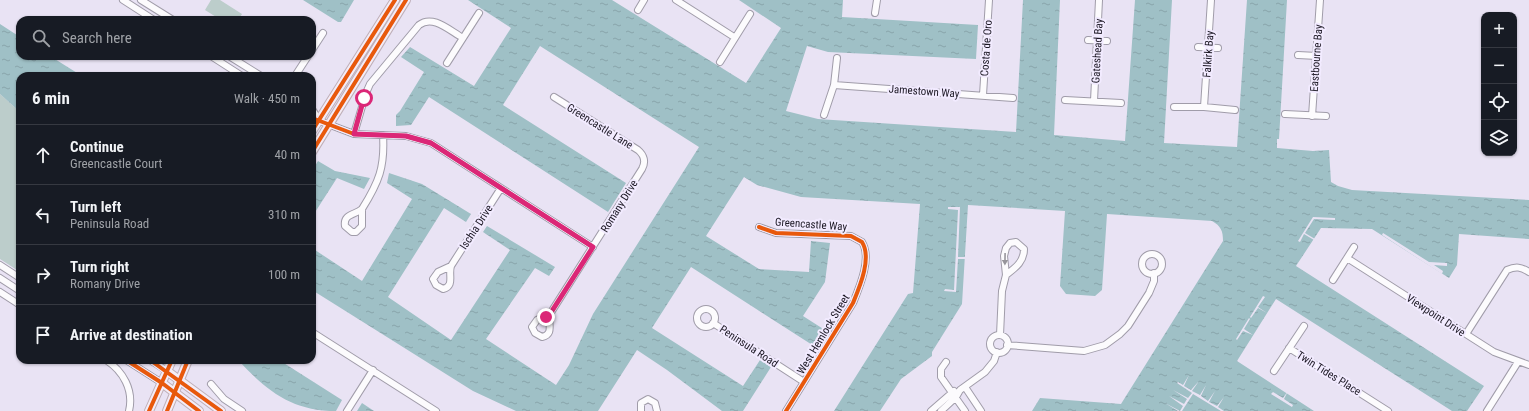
<!DOCTYPE html>
<html lang="en">
<head>
<meta charset="utf-8">
<style>
  body { margin:0; font-family:"Roboto Condensed",sans-serif; background:#242831; color:#f1f3f6 }
  .controls { position:absolute; right:12px; top:12px; display:grid; overflow:hidden; border-radius:8px; box-shadow:0 1px 3px #0004 }
  .controls button { width:36px; height:36px; display:grid; place-items:center; padding:0; border:0; border-bottom:1px solid #363941; background:#171b24; color:#f1f3f6; font:20px sans-serif }
  .stop { position:absolute; width:12px; height:12px; margin:-9px; border:3px solid #db2777; border-radius:50%; background:#fff }
  .stop.end { background:#db2777; border-color:#fff; box-shadow:0 1px 4px #0008 }
  .list { margin:0; padding:0; list-style:none }
  h2 { display:flex; justify-content:space-between; align-items:center; height:52px; margin:0; padding:0 16px; font-size:17px }
  h2 small { font-size:13px; font-weight:400; color:#9ea1a6 }
  .list li { display:grid; grid-template-columns:26px 1fr auto; gap:12px; align-items:center; box-sizing:border-box; height:60px; padding:0 16px; border-top:1px solid #363941 }
  .list b { display:block; font-size:15px; white-space:nowrap }
  .list p { margin:0; font-size:13px; white-space:nowrap; color:#9ea1a6 }
  .list em { font-size:13px; font-style:normal; color:#9ea1a6 }
  .icon { flex:none; width:22px; height:22px; fill:none; stroke:currentColor; stroke-width:2; stroke-linecap:round; stroke-linejoin:round }
  .map { position:relative; flex:none; width:1529px; height:411px; overflow:hidden }
  .search { position:absolute; background:#171b24; box-shadow:0 1px 3px #0004; left:16px; top:16px; width:300px; height:44px; display:flex; align-items:center; gap:10px; box-sizing:border-box; padding:0 14px; border-radius:12px; color:#9ea1a6; font-size:15px }
  .panel { position:absolute; background:#171b24; box-shadow:0 1px 3px #0004; left:16px; top:72px; width:300px; height:292px; border-radius:12px }
  .map>svg:first-child { display:block }
</style>
</head>
<body>
<div class="map">
<svg width="1529" height="411" viewBox="0 0 1529 411">
  <defs>
    <pattern id="water-ripples" width="26" height="14" patternUnits="userSpaceOnUse"><rect width="26" height="14" fill="#9fc0c6"/><path d="M2 4q2-2 4 0t4 0M15 11q2-2 4 0t4 0" fill="none" stroke="#88a4aa"/></pattern>
  </defs>
  <rect width="100%" height="100%" fill="#e9e3f4"/>
  <path fill="#bccdcb" d="M211 0H220L242 14 238 20H221L205 10Z
    M0 94 20 112V272L0 259Z"/>
  <path fill="url(#water-ripples)" d="M303 0H354L341 22H338Z
    M468 0H612L746 83 781 28 739 0H843L842 17 978 25 976 59 828 52 807 46 786 111 818 119 1016 132 1023 0H1060L1054 135 1125 141 1135 0H1172L1164 143 1237 147 1247 0H1287L1279 139H1277V148L1313 151 1329 150 1331 182 1338 186 1352 190 1529 200V239L1459 234 1457 265 1449 278 1372 229 1321 228 1296 266 1484 386 1467 411H1452L1276 299 1237 361 1314 411H1032L1040 398 1121 404 1223 241C1223 231 1221 226 1212 221L1107 214 1102 290 1095 296 1066 294 1060 286 1065 211 968 205 962 304 932 352V356L901 379 880 411H834L908 294 913 293 920 204 801 197 757 185 744 177 706 236 759 269 809 272 811 241 830 243 825 282 803 316 828 332 817 348 691 267 652 328 743 386 760 360 771 367 743 411H722L667 370 637 350 598 411H516L473 391 312 290V248L362 281 412 199 387 183 389 173 422 184 471 214 466 222 444 208 388 297 451 340 510 250 483 232 487 226 555 267 549 276 535 268 486 339 556 385 569 365 593 314 699 147 540 46 503 105 626 183 608 212 429 97 411 125 396 126V115L400 111 424 72 401 57 410 47 474 86 511 28Z
    M0 24 20 37V56H50L82 76H20V112L0 94Z
    M318 161 335 171 370 178 364 189 337 178 312 217V171Z
    M238 360H279L342 400 336 411C292 411 267 391 238 360Z
    M362 403 374 411H357Z"/>
  <path fill="#e9e3f4" d="M948 207H960L958 257H967V259H958L956 292 944 291 945 289 954 290 958 210 948 209Z
    M1313 217 1335 218V220L1314 219 1305 233 1315 239 1314 240 1304 234 1300 242 1298 241Z
    M1383 233 1429 262 1447 263V266L1434 265 1443 271 1442 274 1382 235Z
    M1263 296 1265 297 1258 307 1267 313 1258 308 1251 318 1250 317Z
    M1249 318 1250 319 1244 329 1253 335 1243 331 1237 340 1236 339Z
    M1189 375 1184 386 1191 390 1199 381 1192 391 1200 395 1206 385 1201 396 1208 401 1215 391 1209 402 1217 406 1224 397 1218 407 1224 411H1221L1193 394 1182 411H1178L1165 403 1180 411 1183 406 1169 396 1184 404 1187 399 1173 390 1188 398 1192 393 1177 383 1178 382 1183 385Z
    M1288 391 1284 399 1293 405 1292 407 1271 394 1273 392 1283 398Z"/>
  <g fill="none" stroke-linecap="round" stroke-linejoin="round">
    <g stroke="#a09ca9" stroke-width="8">
      <path id="minor" d="M123 0 154 20
        M141 0 173 20
        M676 0 734 37
        M638 10 644 0
        M875 13 877 0
        M1088 40 1107 41
        M1198 47 1218 48
        M312 50 323 33
        M1298 55 1317 56
        M211 56 242 76
        M229 56 261 76
        M720 62 750 14
        M447 63 479 13
        M295 76 308 56
        M834 85 1013 98
        M983 95 989 0
        M1065 100 1121 103
        M1094 101 1099 0
        M1174 107H1204L1235 110
        M1204 107 1211 0
        M312 109 319 120
        M1285 114 1326 116
        M824 115 834 85 837 58
        M1312 116 1320 0
        M312 118 354 134 406 136 431 143 593 247
        M354 134 366 93 370 84 419 25C433 14 450 31 463 38
        M362 209C379 182 385 167 383 135
        M362 209V226L356 232H352L345 226C343 214 355 215 362 209Z
        M759 227 776 233 851 236 862 242C872 258 860 286 853 303L786 411
        M1142 264a10 10 0 1 1 20 0a10 10 0 1 1-20 0Z
        M1347 258 1494 352 1529 365
        M0 265 20 278
        M451 266 501 188
        M451 266C448 275 455 286 443 289L436 285 433 279 438 272Z
        M0 278 20 291
        M1333 280 1354 247
        M0 292 20 305
        M697 318a9 9 0 1 1 18 0a9 9 0 1 1-18 0Z
        M550 314 642 169C646 162 644 155 638 150L554 97
        M550 314C547 323 555 334 542 337L535 333 532 327 537 320Z
        M713 323 804 382
        M312 332 436 411
        M1466 334 1507 270C1516 266 1521 267 1529 272
        M1000 335 1002 291 1006 275 1004 256 1006 248 1010 243 1016 242 1024 249C1024 262 1015 268 1006 275
        M990 344a9 9 0 1 1 18 0a9 9 0 1 1-18 0Z
        M1007 345 1084 351 1105 345 1120 334 1128 326 1149 293 1154 281V273
        M1289 348 1388 411
        M106 360C123 371 134 390 129 411
        M126 360 162 383
        M150 360 167 371
        M946 362 941 369V377L965 411
        M1274 371 1304 326
        M211 384 224 399 242 411
        M965 387 981 411
        M347 411 373 370
        M641 411V403L648 399 655 403 657 411
        M931 411 954 391
        M941 411 956 397 960 390 985 372 994 361 997 352
        M1487 411 1518 362"/>
    </g>
    <g stroke="#bfafba" stroke-width="10">
      <path id="major" d="M312 131 395 0
        M312 152 406 0
        M167 371 221 411
        M162 383 199 411
        M149 411 172 360
        M167 411 188 360"/>
    </g>
    <use href="#minor" stroke="#fcfbfd" stroke-width="6"/>
    <use href="#major" stroke="#f6eef1" stroke-width="8"/>
    <g stroke="#f2ebff" stroke-width="6">
      <path id="cycleway" d="M312 118 354 134 406 136 431 143 593 247
        M312 131 395 0
        M312 152 406 0
        M759 227 776 233 851 236 862 242C872 258 860 286 853 303L786 411
        M126 360 162 383 199 411
        M150 360 221 411
        M149 411 172 360
        M167 411 188 360"/>
    </g>
    <use href="#cycleway" stroke="#e8590c" stroke-width="4"/>
  </g>
  <defs><path id="oneway-solid" d="M-6-.8H1V-3.2L6.5 0L1 3.2V.8H-6Z"/></defs>
  <use fill="#97959b" href="#oneway-solid" transform="translate(1005 259) rotate(91)"/>
  <g fill="none" stroke-linecap="round" stroke-linejoin="round">
    <path stroke="#db2777" stroke-width="5" d="M364 98 354 134 406 136 431 143 593 247 550 314 546 317"/>
  </g>
  <g text-anchor="middle" stroke-width="4" stroke-linejoin="round" paint-order="stroke">
    <g font-size="11" fill="#1c1824" stroke="#f2ebff">
      <text transform="translate(986 48) rotate(-86)" y="4">Costa de Oro</text>
      <text transform="translate(1097 51) rotate(-87)" y="4">Gateshead Bay</text>
      <text transform="translate(1208 54) rotate(-86)" y="4">Falkirk Bay</text>
      <text transform="translate(1316 58) rotate(-86)" y="4">Eastbourne Bay</text>
      <text transform="translate(924 91) rotate(4)" y="4">Jamestown Way</text>
      <text transform="translate(600 126) rotate(32)" y="4">Greencastle Lane</text>
      <text transform="translate(619 206) rotate(-58)" y="4">Romany Drive</text>
      <text transform="translate(811 224) rotate(4)" y="4">Greencastle Way</text>
      <text transform="translate(476 227) rotate(-57)" y="4">Ischia Drive</text>
      <text transform="translate(1436 315) rotate(33)" y="4">Viewpoint Drive</text>
      <text transform="translate(823 334) rotate(-59)" y="4">West Hemlock Street</text>
      <text transform="translate(749 346) rotate(33)" y="4">Peninsula Road</text>
      <text transform="translate(1329 373) rotate(32)" y="4">Twin Tides Place</text>
    </g>
  </g>
</svg>
<div class="controls">
<button>+</button>
<button>−</button>
<button><svg class="icon" aria-label="locate" viewBox="0 0 24 24"><circle cx="12" cy="12" r="6"/><path d="M12 2v4M12 18v4M2 12h4M18 12h4"/></svg></button>
<button><svg class="icon" aria-label="layers" viewBox="0 0 24 24"><path d="M12 4l9 5-9 5-9-5zM3 14l9 5 9-5"/></svg></button>
</div>
<div class="stop" style="left:364px;top:98px"></div>
<div class="stop end" style="left:546px;top:317px"></div>
<div class="search"><svg class="icon" aria-label="search" viewBox="0 0 24 24"><circle cx="10" cy="10" r="6"/><path d="M15 15l6 6"/></svg>Search here</div>
<section class="panel">
<h2>6 min<small>Walk · 450 m</small></h2>
<ul class="list">
<li><svg class="icon" aria-label="ahead" viewBox="0 0 24 24"><path d="M12 20V5M6 11l6-6 6 6"/></svg><div><b>Continue</b><p>Greencastle Court</p></div><em>40 m</em></li>
<li><svg class="icon" aria-label="left" viewBox="0 0 24 24"><path d="M17 20v-9H6M10 6l-5 5 5 5"/></svg><div><b>Turn left</b><p>Peninsula Road</p></div><em>310 m</em></li>
<li><svg class="icon" aria-label="right" viewBox="0 0 24 24"><path d="M7 20v-9h11M14 6l5 5-5 5"/></svg><div><b>Turn right</b><p>Romany Drive</p></div><em>100 m</em></li>
<li><svg class="icon" aria-label="arrive" viewBox="0 0 24 24"><path d="M6 21V4h12l-3 4 3 4H6"/></svg><div><b>Arrive at destination</b></div></li>
</ul>
</section>
</div>
</body>
</html>
